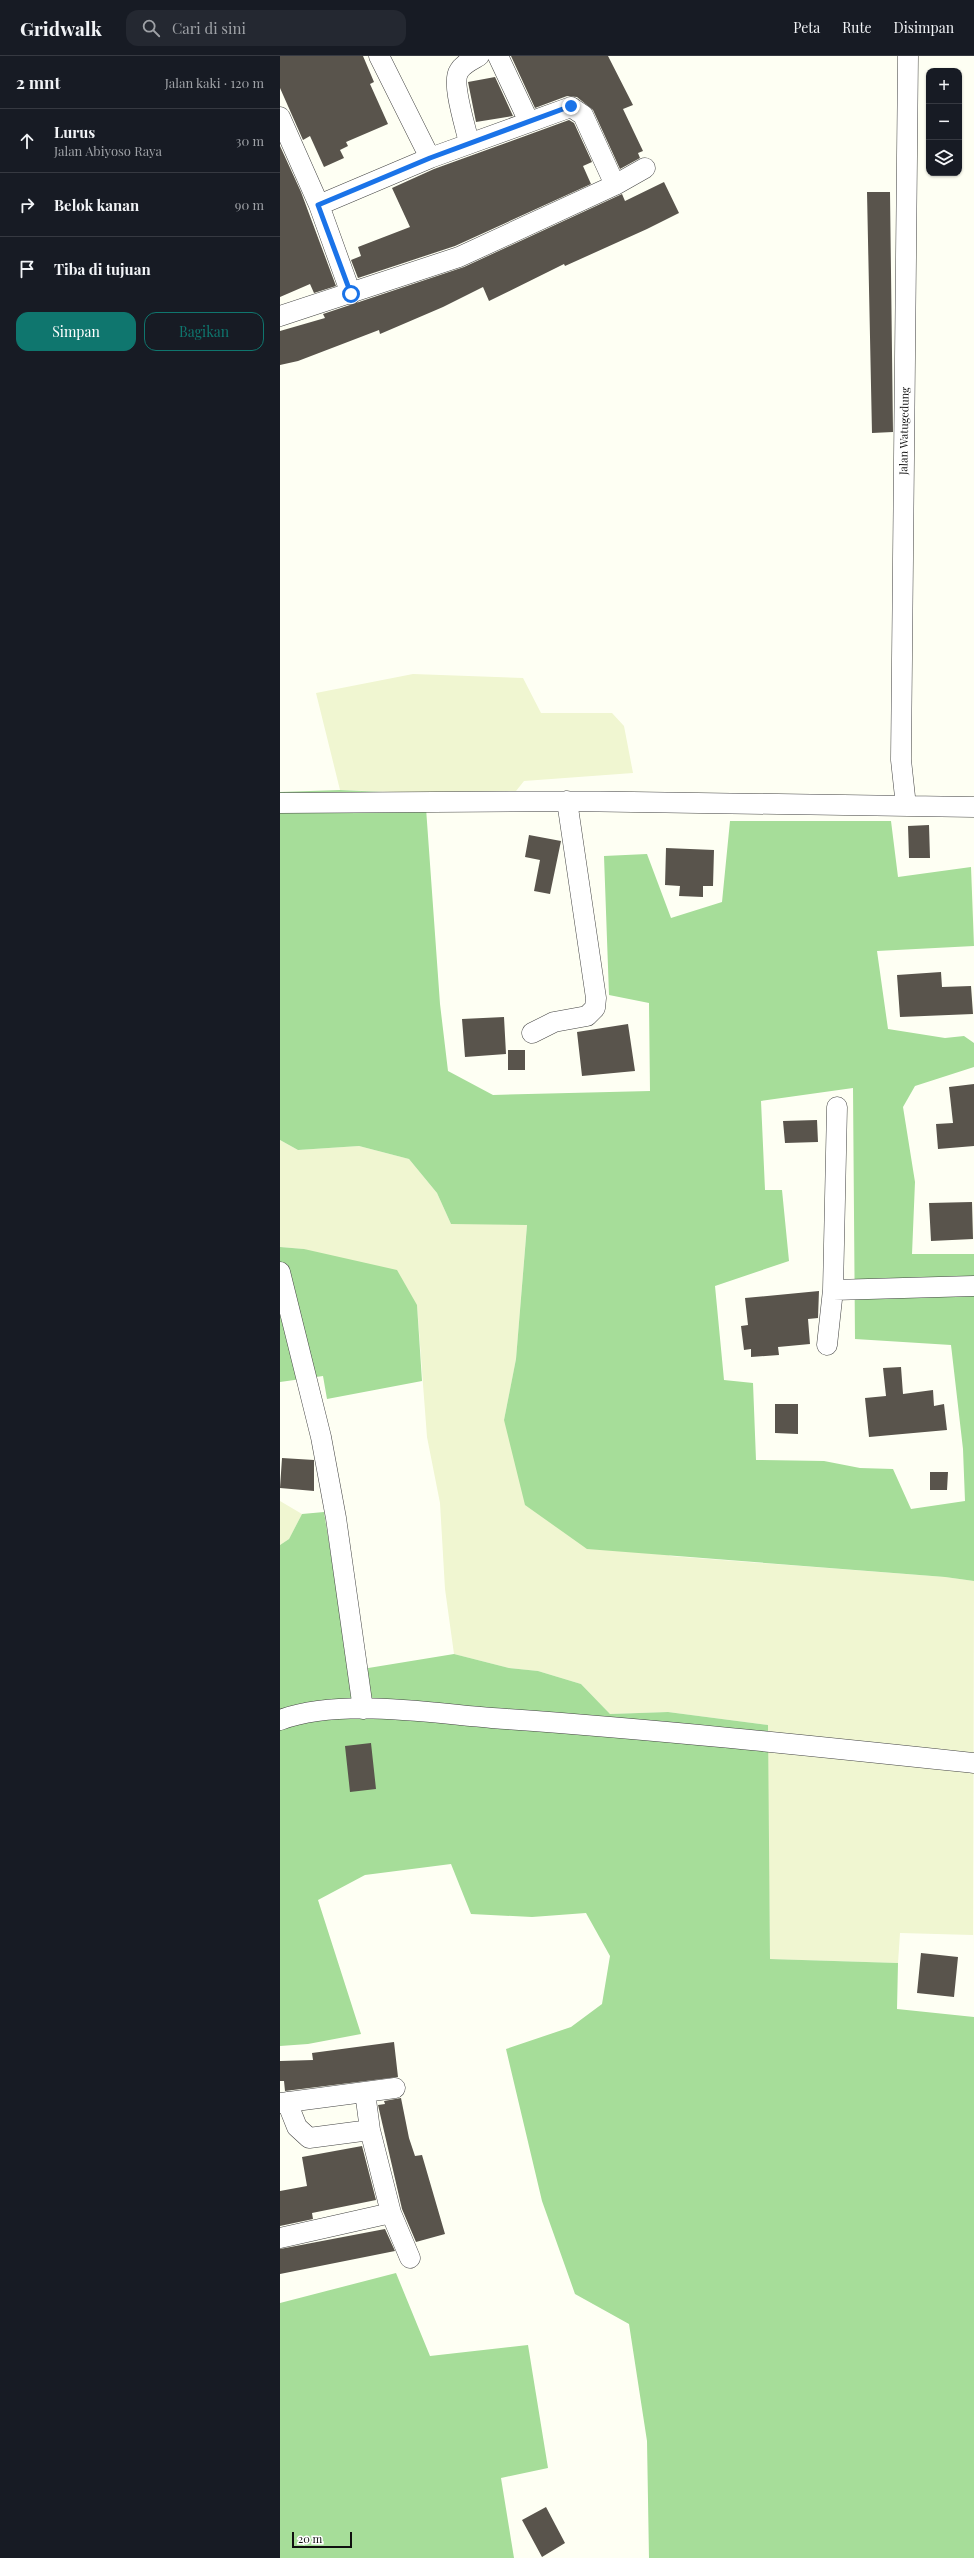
<!DOCTYPE html>
<html lang="id">
<head>
<meta charset="utf-8">
<style>
  body { margin:0; font-family:"Playfair Display",serif; background:#242831; color:#f1f3f6 }
  .controls { position:absolute; right:12px; top:12px; display:grid; overflow:hidden; border-radius:8px; box-shadow:0 1px 3px #0004 }
  .controls button { width:36px; height:36px; display:grid; place-items:center; padding:0; border:0; border-bottom:1px solid #363941; background:#171b24; color:#f1f3f6; font:20px sans-serif }
  .scale { position:absolute; left:12px; bottom:10px; width:60px; box-sizing:border-box; padding-left:4px; border:2px solid #101010; border-top:0; font-size:11px; line-height:14px; white-space:nowrap; color:#101010; -webkit-text-stroke:3px #fff; paint-order:stroke }
  .stop { position:absolute; width:12px; height:12px; margin:-9px; border:3px solid #1a73e8; border-radius:50%; background:#fff }
  .stop.end { background:#1a73e8; border-color:#fff; box-shadow:0 1px 4px #0008 }
  .list { margin:0; padding:0; list-style:none }
  h2 { display:flex; justify-content:space-between; align-items:center; height:52px; margin:0; padding:0 16px; font-size:17px }
  h2 small { font-size:13px; font-weight:400; color:#9ea1a6 }
  .list li { display:grid; grid-template-columns:26px 1fr auto; gap:12px; align-items:center; box-sizing:border-box; height:64px; padding:0 16px; border-top:1px solid #363941 }
  .list b { display:block; font-size:15px; white-space:nowrap }
  .list p { margin:0; font-size:13px; white-space:nowrap; color:#9ea1a6 }
  .list em { font-size:13px; font-style:normal; color:#9ea1a6 }
  .actions { display:flex; gap:8px; padding:12px 16px }
  .actions a { flex:1; padding:9px 0; border:1px solid #0f766e; border-radius:12px; text-align:center; font-size:14px; color:#0f766e }
  .actions .main { background:#0f766e; color:#fff }
  .icon { flex:none; width:22px; height:22px; fill:none; stroke:currentColor; stroke-width:2; stroke-linecap:round; stroke-linejoin:round }
  .map { position:relative; flex:none; width:694px; height:2502px; overflow:hidden }
  header { display:flex; align-items:center; gap:24px; box-sizing:border-box; height:56px; padding:0 20px; background:#171b24; border-bottom:1px solid #363941 }
  header strong { font-size:19px }
  nav { display:flex; gap:22px; margin-inline-start:auto; font-size:14px }
  .search { width:280px; height:36px; background:#242831; display:flex; align-items:center; gap:10px; box-sizing:border-box; padding:0 14px; border-radius:12px; color:#9ea1a6; font-size:15px }
  main { display:flex }
  aside { flex:1; background:#171b24 }
  .map>svg:first-child { display:block }
</style>
</head>
<body>
<header>
<strong>Gridwalk</strong>
<div class="search"><svg class="icon" aria-label="search" viewBox="0 0 24 24"><circle cx="10" cy="10" r="6"/><path d="M15 15l6 6"/></svg>Cari di sini</div>
<nav><a>Peta</a><a>Rute</a><a>Disimpan</a></nav>
</header>
<main>
<aside>
<h2>2 mnt<small>Jalan kaki · 120 m</small></h2>
<ul class="list">
<li><svg class="icon" aria-label="ahead" viewBox="0 0 24 24"><path d="M12 20V5M6 11l6-6 6 6"/></svg><div><b>Lurus</b><p>Jalan Abiyoso Raya</p></div><em>30 m</em></li>
<li><svg class="icon" aria-label="right" viewBox="0 0 24 24"><path d="M7 20v-9h11M14 6l5 5-5 5"/></svg><div><b>Belok kanan</b></div><em>90 m</em></li>
<li><svg class="icon" aria-label="arrive" viewBox="0 0 24 24"><path d="M6 21V4h12l-3 4 3 4H6"/></svg><div><b>Tiba di tujuan</b></div></li>
</ul>
<div class="actions"><a class="main">Simpan</a><a>Bagikan</a></div>
</aside>
<div class="map">
<svg width="694" height="2502" viewBox="0 0 694 2502">
  <rect width="100%" height="100%" fill="#fefff3"/>
  <path fill="#f0f6d1" d="M133 618 243 622 261 657H332L344 670 353 717 244 725 232 740 60 734 36 637Z
    M0 1084 18 1094 79 1090 129 1103 157 1137 171 1168H247L236 1303 224 1364 390 1500 665 1521 694 1525 693 1879 620 1877 618 1907 490 1903 487 1669 388 1656 330 1658 301 1628 258 1615 229 1612 174 1598 165 1533 160 1447 147 1381 137 1249 24 1193 0 1191Z
    M0 1445 22 1458 9 1483 0 1489Z"/>
  <path fill="#a6dd99" fill-rule="evenodd" d="M60 734 145 738 160 948 168 1015 213 1039 370 1035 369 947 329 939 324 800 367 798 391 862 442 846 450 765H611L618 821 691 811 694 890 597 895 608 973 665 982 684 980 694 987V1011L635 1030 623 1051 635 1126 632 1198H694V1525L665 1521 307 1493 245 1449 224 1364 236 1303 247 1169 171 1168 157 1137 129 1103 79 1090 18 1094 0 1084V736ZM573 1032 575 1283 671 1289 683 1393 685 1445 631 1453 613 1413 580 1412 544 1405 476 1404 473 1327 444 1324 435 1230 509 1205 502 1134H485L481 1045Z
    M0 1191 24 1193 117 1214 137 1249 142 1325 47 1343 43 1320 0 1326Z
    M44 1456 70 1615 174 1598 229 1612 258 1615 301 1628 330 1658 388 1656 488 1669 490 1903 618 1907 617 1953 694 1961V2502H369L367 2385 349 2268 295 2238 262 2145 226 1993 291 1971 322 1948 330 1900 306 1857 252 1861 191 1858 171 1808 85 1819 38 1844 81 1978 28 1988 0 1990V1489L9 1483 22 1458Z
    M116 2217 150 2300 248 2289 268 2412 221 2422 234 2502H0V2247Z"/>
  <path fill="#59544c" d="M0 0H83L94 26 90 28 108 68 66 86 68 90 60 94 64 102 44 111 30 80 23 84 0 32Z
    M231 0H328L353 49 343 53 363 95 358 97 360 102 340 113 313 54 297 41 287 40 255 52Z
    M215 21 233 60 196 66 188 26Z
    M289 64 294 67 312 106 303 110 311 128 175 190 78 222 71 204 81 200 78 191 130 171 112 132 154 113Z
    M0 90 21 136 56 230 34 237 30 228 0 241Z
    M384 126 399 157 367 173 285 210 284 208 209 245 203 231 163 251 100 278 99 274 18 305 0 309V275L45 262 43 258 184 211 342 138 345 145Z
    M587 136H610L613 376 592 377Z
    M649 769 650 802H629L628 770Z
    M249 779 281 785 270 838 254 835 260 804 245 801Z
    M386 792 434 794 433 830H423V841L399 840 400 830 385 829Z
    M661 916 662 931 691 930 693 958 620 961 617 919Z
    M224 961 226 998 185 1001 182 963Z
    M348 968 355 1015 302 1020 297 976Z
    M228 994H245V1014H228Z
    M694 1028V1090L658 1093 656 1068 673 1067 669 1031Z
    M537 1064 538 1086 505 1087 503 1065Z
    M692 1146 693 1183 651 1185 649 1147Z
    M539 1235 538 1262 528 1263 530 1288 498 1291 499 1299 471 1301V1293L464 1294 461 1270 468 1269 465 1242Z
    M621 1311 623 1338 653 1334 654 1350 664 1348 667 1374 589 1381 585 1342 606 1340 603 1312Z
    M495 1348H518V1378L495 1377Z
    M2 1402 34 1404V1435L0 1432Z
    M650 1416H668L667 1434H650Z
    M91 1687 96 1733 70 1736 65 1690Z
    M641 1897 678 1901 674 1941 637 1937Z
    M114 1986 118 2021 5 2035 4 2025H0V2005L33 2004 32 1997Z
    M121 2042 129 2082 135 2100 142 2099 165 2178 136 2186 122 2153 98 2049 105 2048 104 2045Z
    M82 2090 96 2144 32 2157 33 2163 0 2170V2135L27 2130 22 2101Z
    M105 2173 115 2195 0 2218V2193Z
    M266 2451 285 2487 262 2501 242 2464Z"/>
  <g fill="none" stroke-linecap="round" stroke-linejoin="round">
    <g stroke="#434343" stroke-width="21">
      <path id="minor" d="M99 0 150 102
        M218 0 249 66
        M0 61 39 149 71 238
        M189 87C186 72 171 27 179 15 183 8 192 4 199 0
        M39 149 150 102 291 51 303 59 335 129
        M0 260 179 201 335 129 365 112
        M0 747 287 745 694 751
        M626 750 621 704 628 0
        M252 977 274 966 307 960 315 952 316 942 287 745
        M0 1216 41 1381 56 1462 83 1653
        M553 1234 557 1051
        M547 1289 553 1234 694 1230
        M0 1664C60 1642 149 1657 212 1662 373 1673 533 1690 694 1707
        M85 2036 90 2074 111 2157 130 2202
        M7 2046 17 2071 29 2082 90 2074
        M0 2047 115 2032
        M0 2182 111 2157"/>
    </g>
    <use href="#minor" stroke="#fff" stroke-width="20"/>
  </g>
  <g fill="none" stroke-linecap="round" stroke-linejoin="round">
    <path stroke="#1a73e8" stroke-width="5" d="M71 238 38 149 150 102 291 50"/>
  </g>
  <g text-anchor="middle" stroke-width="4" stroke-linejoin="round" paint-order="stroke">
    <g font-size="11" fill="#101010" stroke="#fff">
      <text transform="translate(624 375) rotate(-89)" y="4">Jalan Watugedung</text>
    </g>
  </g>
</svg>
<div class="controls">
<button>+</button>
<button>−</button>
<button><svg class="icon" aria-label="layers" viewBox="0 0 24 24"><path d="M12 4l9 5-9 5-9-5zM3 14l9 5 9-5"/></svg></button>
</div>
<div class="scale">20 m</div>
<div class="stop" style="left:71px;top:238px"></div>
<div class="stop end" style="left:291px;top:50px"></div>
</div>
</main>
</body>
</html>
